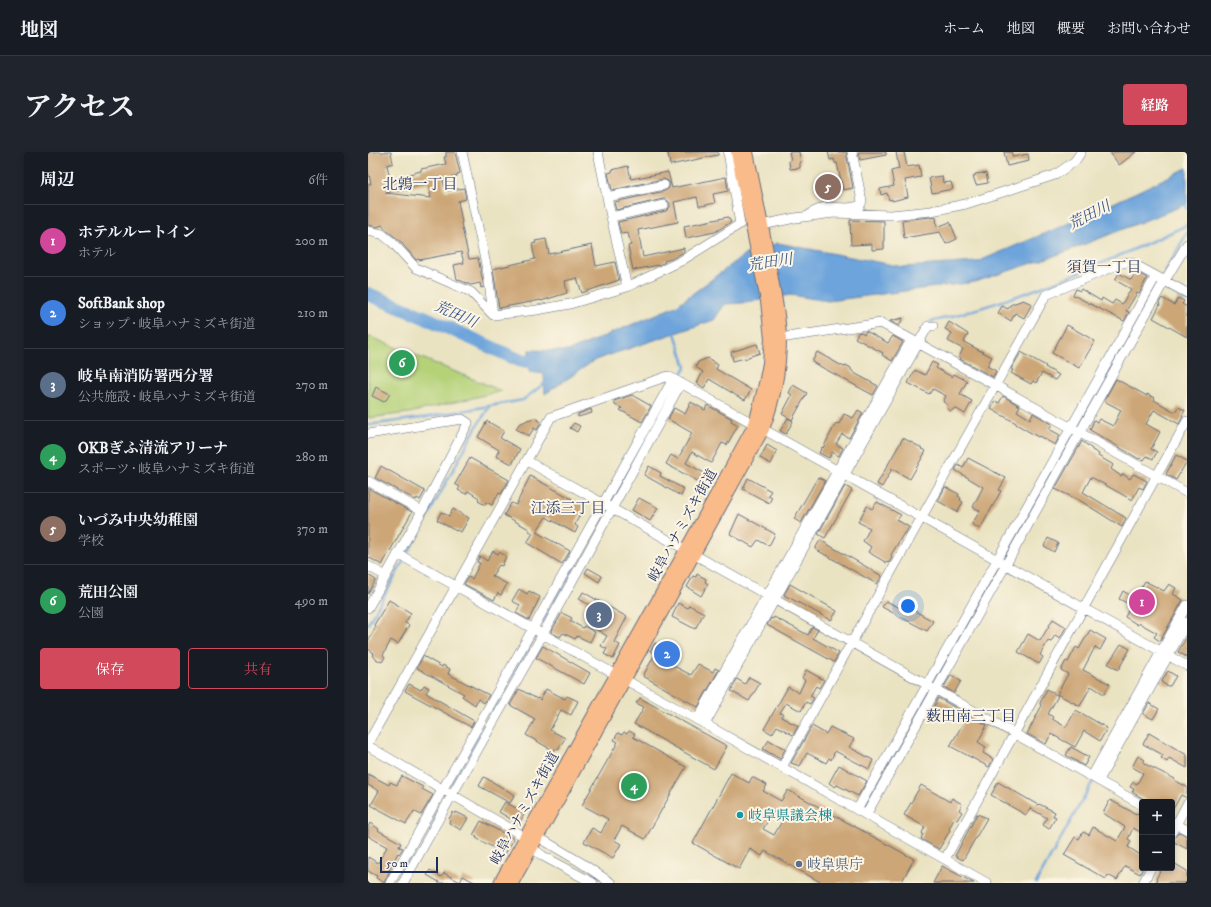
<!DOCTYPE html>
<html lang="ja">
<head>
<meta charset="utf-8">
<style>
  body { margin:0; font-family:"IM FELL DW Pica","Noto Serif JP",serif; background:#20242c; color:#f1f3f6 }
  .controls { position:absolute; right:12px; bottom:12px; display:grid; overflow:hidden; border-radius:4px; box-shadow:0 2px 6px #0003 }
  .controls button { width:36px; height:36px; display:grid; place-items:center; padding:0; border:0; border-bottom:1px solid #363941; background:#171b24; color:#f1f3f6; font:20px sans-serif }
  .scale { position:absolute; left:12px; bottom:10px; width:58px; box-sizing:border-box; padding-left:4px; border:2px solid #1b2f5e; border-top:0; font-size:11px; line-height:14px; white-space:nowrap; color:#1b2f5e; -webkit-text-stroke:3px #fcf5e5; paint-order:stroke }
  .you { position:absolute; left:540px; top:454px; width:14px; height:14px; margin:-10px; border:3px solid #fff; border-radius:50%; background:#1a73e8; box-shadow:0 0 0 6px #1a73e833 }
  .badge { display:grid; place-items:center; width:26px; height:26px; border-radius:50%; background:#d1495b; color:#fff; font-size:13px; font-weight:700 }
  .pin { position:absolute; translate:-50% -50%; border:2px solid #fff; box-shadow:0 1px 4px #0006 }
  .list { margin:0; padding:0; list-style:none }
  h2 { display:flex; justify-content:space-between; align-items:center; height:52px; margin:0; padding:0 16px; font-size:17px }
  h2 small { font-size:13px; font-weight:400; color:#9ea1a6 }
  .list li { display:grid; grid-template-columns:26px 1fr auto; gap:12px; align-items:center; box-sizing:border-box; height:72px; padding:0 16px; border-top:1px solid #363941 }
  .list b { display:block; font-size:15px; white-space:nowrap }
  .list p { margin:0; font-size:13px; white-space:nowrap; color:#9ea1a6 }
  .list em { font-size:13px; font-style:normal; color:#9ea1a6 }
  .actions { display:flex; gap:8px; padding:12px 16px }
  .actions a { flex:1; padding:9px 0; border:1px solid #d1495b; border-radius:4px; text-align:center; font-size:14px; color:#d1495b }
  .actions .main { background:#d1495b; color:#fff }
  .map { position:relative; flex:none; width:819px; height:731px; overflow:hidden; border-radius:4px }
  header { display:flex; align-items:center; gap:24px; box-sizing:border-box; height:56px; padding:0 20px; background:#171b24; border-bottom:1px solid #363941 }
  header strong { font-size:19px }
  nav { display:flex; gap:22px; margin-inline-start:auto; font-size:14px }
  .intro { display:flex; align-items:center; justify-content:space-between; box-sizing:border-box; height:96px; padding:0 24px }
  h1 { margin:0; font-size:28px }
  .button { padding:10px 18px; border-radius:4px; background:#d1495b; color:#fff; font-size:14px; font-weight:700 }
  main { display:flex; gap:24px; padding:0 24px }
  aside { flex:1; background:#171b24; border-radius:4px; box-shadow:0 2px 6px #0003 }
  .map>svg:first-child { display:block }
</style>
</head>
<body>
<header>
<strong>地図</strong>
<nav><a>ホーム</a><a>地図</a><a>概要</a><a>お問い合わせ</a></nav>
</header>
<div class="intro"><h1>アクセス</h1><a class="button">経路</a></div>
<main>
<aside>
<h2>周辺<small>6件</small></h2>
<ul class="list">
<li><span class="badge" style="background:#d1479c">1</span><div><b>ホテルルートイン</b><p>ホテル</p></div><em>200 m</em></li>
<li><span class="badge" style="background:#3f7fe0">2</span><div><b>SoftBank shop</b><p>ショップ · 岐阜ハナミズキ街道</p></div><em>210 m</em></li>
<li><span class="badge" style="background:#5c6f8a">3</span><div><b>岐阜南消防署西分署</b><p>公共施設 · 岐阜ハナミズキ街道</p></div><em>270 m</em></li>
<li><span class="badge" style="background:#2e9e5b">4</span><div><b>OKBぎふ清流アリーナ</b><p>スポーツ · 岐阜ハナミズキ街道</p></div><em>280 m</em></li>
<li><span class="badge" style="background:#8d6e63">5</span><div><b>いづみ中央幼稚園</b><p>学校</p></div><em>370 m</em></li>
<li><span class="badge" style="background:#2e9e5b">6</span><div><b>荒田公園</b><p>公園</p></div><em>490 m</em></li>
</ul>
<div class="actions"><a class="main">保存</a><a>共有</a></div>
</aside>
<div class="map">
<svg width="819" height="731" viewBox="0 0 819 731">
  <rect width="100%" height="100%" fill="#fcf5e5"/>
  <filter id="ink" filterUnits="userSpaceOnUse"><feTurbulence type="fractalNoise" baseFrequency=".025" numOctaves="2"/><feDisplacementMap in="SourceGraphic" scale="8" xChannelSelector="R" yChannelSelector="G"/><feConvolveMatrix kernelMatrix="1 2 1 2 8 2 1 2 1" color-interpolation-filters="sRGB"/></filter>
  <filter id="wash" filterUnits="userSpaceOnUse"><feTurbulence type="fractalNoise" baseFrequency=".012" numOctaves="4" result="noise"/><feDisplacementMap in="SourceGraphic" scale="16" xChannelSelector="R" yChannelSelector="G"/><feGaussianBlur stdDeviation="0.9" result="paint"/><feColorMatrix in="noise" values="0 0 0 0 0 0 0 0 0 0 0 0 0 0 0 0 0 1.4 0 .05"/><feComposite in="paint" operator="in"/></filter>
  <g filter="url(#wash)">
    <rect width="100%" height="100%" fill="#eae3c2"/>
    <path fill="#b5d279" stroke="#68806c" d="M0 184 134 239 41 261 0 266Z"/>
    <path fill="#6da4db" stroke="#446a9c" d="M819 16V52L692 102 607 130 460 149 422 143 374 151 357 152 346 168 227 208 177 242 176 222 161 220V198L201 199 308 154 378 102 410 91 535 115 609 110 718 64Z"/>
    <g fill="none" stroke-linecap="round" stroke-linejoin="round">
      <path stroke="#6da4db" stroke-width="2.5" d="M817 50 819 57
        M797 120 819 81
        M795 135 819 149
        M562 170C651 148 736 112 819 73
        M306 178 318 215 312 224
        M0 273 60 265 155 248 178 230
        M244 346 269 301
        M38 404 109 274 122 254
        M637 404 673 340
        M175 470 237 359
        M0 472 36 408
        M567 529 629 419
        M83 633 167 484
        M499 651 561 540
        M29 731 76 647
        M668 731 725 629"/>
      <path stroke="#6da4db" stroke-width="14" d="M0 142 63 168 151 208 179 211"/>
    </g>
    <g id="blocks">
      <path fill="#cca677" fill-rule="evenodd" d="M0 0H23L25 11 19 13 22 27 53 19V17L78 12 76 5H78V0H87L92 21 89 22V24L75 27 77 39 96 36 98 47 90 49 94 70 93 71 101 107 110 106 116 135 113 136 112 131 103 133 89 127 86 113 96 111 93 100 51 108V107L48 108 32 89 16 76 15 73 9 75 0 73V32H3L0 18ZM60 31 63 46 17 41Z
        M304 0H350V3L302 13 300 1Z
        M421 0H431L433 10 432 11V16L422 17 421 9 423 8Z
        M460 0H478L485 36 475 38 469 11H467L466 7 462 8Z
        M490 0H518V3L492 8Z
        M528 0H536L539 15 551 13 553 25 537 28 540 45 524 49V47L521 48 519 41 513 43 512 37 526 34 523 19 531 17Z
        M636 0H643L645 5 660 2 661 9 639 14Z
        M742 0H768L751 13Z
        M260 14 263 27 300 20 304 36 358 25 360 39 345 42 347 51 334 54H331L329 45 306 50 310 70 270 78 275 105 316 96V100L303 107 296 109 297 110 291 113 265 118 260 94 263 93 260 81 253 82 250 70 298 59 302 55V51L298 47H295L248 58 246 50 297 39 300 37 302 32 300 29 295 27 244 38 240 21 244 20V18Z
        M615 21V22L618 21 620 31 608 33 605 24H607V22Z
        M574 24 575 31 583 30 585 37 564 41 561 26Z
        M360 65 363 70 347 80 318 86 316 74Z
        M563 65V66L568 65 569 75 582 70 589 87 578 92 572 80 536 86 534 68Z
        M482 68 516 69V97L504 98V92L483 93Z
        M178 87 181 102 224 93 228 114 247 110 251 128 214 141 209 126 197 129 199 141 173 149V148L131 156 125 117 167 107 164 92 168 91 167 89Z
        M768 120 779 126 771 142 769 141 758 159 761 160 756 169 705 143 708 137 712 139 713 137 733 149 734 146 744 152 747 148 754 152 763 137 747 128 751 121 763 128Z
        M794 146 806 153 810 146 816 149 814 152 819 155V185L785 166 792 153 791 151Z
        M655 148 664 152 656 166 647 161 643 169 630 161 634 154 640 157 642 153Z
        M535 166 531 174 522 169Z
        M581 170 600 182 596 190 624 205 619 214 628 219 625 225 592 207 593 206 591 205 595 197 580 189 584 181 577 177Z
        M699 173 727 189 711 216 684 201Z
        M498 179 520 191 525 184 535 190 524 209 514 203 515 201 487 186 490 181 493 180 496 182Z
        M389 192 392 201 380 205 379 207 377 206 365 209 363 200Z
        M449 200 476 215 478 213 483 216V218L488 222 510 234 505 243 444 210Z
        M653 200 678 214 677 215 691 223 687 228 674 221 668 231 665 229 663 232 643 221 645 218 643 217Z
        M340 206 350 213 348 217 383 238 377 248 367 243 366 242 341 227 336 236 329 231 335 220 328 215 330 210Z
        M564 210 570 213 568 216 584 225 586 222 599 229 592 242 604 249 597 262 587 256 583 259 580 258 579 252 575 250 578 244 565 237 561 242 540 231 547 218 557 223Z
        M748 227 779 244V242L787 246 786 248 807 260 810 255 817 258 814 264H815L811 272 786 258 778 272 792 280 783 297 789 300 785 307 779 304 776 308 772 306 771 307 722 278 726 268 729 270 731 267 745 274 753 258 736 249Z
        M425 233 439 241 424 268 414 262 424 243 421 241Z
        M8 235 22 242 18 248H17L16 250 4 244Z
        M264 243 283 254 274 270 252 258 254 256 247 253 246 249Z
        M635 244 652 254 649 259 662 267 665 261 684 272 681 277 692 283 687 293 671 284 670 285 648 272V271L623 257 627 249 631 251Z
        M323 250 337 258 339 253 364 267 363 269 370 273 359 293 354 291 343 311 324 300 318 311 340 323 335 332 298 312 303 303 310 307 324 281 300 267 306 256 317 262Z
        M223 257 224 261 210 265V262Z
        M490 258 495 261 481 286 474 282 468 292 475 296 471 304 464 300 461 306 451 301 454 295 455 296 468 271 471 272 476 262 485 266Z
        M167 266 173 270 169 278 166 276 161 284 148 277 151 272 158 269 159 268Z
        M420 266 425 269 418 282 412 279Z
        M119 269 136 279 132 286 152 297 144 312 128 304 131 298 110 285Z
        M206 271 212 274 209 280 202 276Z
        M535 286 554 296 553 297 558 299 542 327 524 317 514 335 509 332Z
        M714 289 724 297V298L731 302 730 304 744 312 745 313 743 317 753 324 755 322 762 327 765 322 779 329 775 337 771 335 764 348 723 325 715 340 758 366 754 375 711 348 687 337Z
        M399 293 409 299 403 312 392 306Z
        M808 303 819 309 808 328 798 322Z
        M102 306 141 328 133 342 131 341 124 353 118 350 117 353 110 349 111 346 100 339 98 342 90 338 92 335 87 332Z
        M600 306 638 326 631 338 633 339 612 377 604 372 612 359 605 355 615 335 587 318 590 313 595 316Z
        M13 314 57 339 52 348 49 346 48 348 7 326Z
        M281 314 293 321 292 324 316 337 313 344 276 323Z
        M162 324 217 354 208 370 207 373 210 375 207 381 178 365 168 380 202 399 194 412 159 391 165 381 161 379V377L136 363 143 351 148 353Z
        M450 325 457 329 433 371 426 367Z
        M380 326 403 339 400 343 404 345 401 351 375 337Z
        M477 334 484 338 457 386 450 382Z
        M577 335 591 342 590 344 593 346 592 348 595 350 589 360 570 349Z
        M0 336 44 360 14 413 0 405Z
        M271 346 290 356 282 369 264 358Z
        M509 350 533 363 529 368 541 375 537 382 536 381 523 403 524 405 521 411 520 410 519 411 500 400 503 395 495 389 502 376 490 370 499 354 504 357Z
        M85 357 101 366 93 380 88 378V379L69 368 73 360 81 364Z
        M371 362 407 382 401 394 390 388 385 395 362 382Z
        M680 386 690 391 686 400 676 394Z
        M452 388 514 424 509 432 447 397Z
        M125 399 130 402 131 400 138 404 134 414 131 413 124 424 139 432 133 443 130 441 126 448 96 432 100 425 104 427 112 411 109 410 112 404 119 409Z
        M220 416 234 424 231 430 217 421Z
        M329 422 338 427 337 430 340 432 333 444 319 435 325 424 328 425Z
        M0 423 8 428 0 442Z
        M777 429 796 439 801 432 808 436 805 442 815 448 792 489 786 485 789 481 771 471 770 473 757 465 763 453 751 447 755 439 767 446Z
        M422 432 469 459 464 467 463 468 416 443Z
        M151 437 159 442 161 439 172 445 161 468 148 461 152 453 144 449Z
        M215 440 259 465 246 490 252 493 245 507 236 502 239 497 233 494 239 484 226 476 232 465 223 458 225 455 211 447Z
        M21 448 43 461 37 471 41 473 30 492 23 488 15 503 17 505 14 510 6 506 4 503 6 501 0 497V489L8 474 6 473Z
        M518 449 532 456 534 452 565 469 559 479 514 455Z
        M310 451 320 456 321 453 336 461 327 477 304 465Z
        M194 461 204 466 202 469 215 476 216 474 227 480 222 490 209 484 207 487 195 481 192 485 183 480Z
        M406 465 440 483 444 475 450 478 445 486 471 501 466 510 399 473 403 466 405 467Z
        M685 467 698 475 692 486 687 483 683 490 680 489 672 503 675 505 671 512 650 500 660 482 672 489Z
        M722 478 738 487 732 498 727 495 715 518 742 532 736 542 723 534 712 554 689 542 700 522 693 518 698 509 700 510 708 495 711 497Z
        M819 484V505L810 500Z
        M287 491 309 504 304 513 323 523 330 512 345 520 347 516 351 518 330 555 275 524 287 502 282 499Z
        M753 492 762 497 750 518 740 512Z
        M175 494 222 521 216 532 168 506Z
        M55 504 74 515 75 513 82 517 80 522 121 543 116 551 110 547 107 553 94 544 96 542 49 516Z
        M438 518 456 528 451 536 448 534 442 544 446 546 442 552 438 550 433 559 418 551 412 561 415 562 413 565 430 574 425 583 409 574 404 582 396 577 420 535 431 541 437 528 434 526Z
        M800 519 808 524 802 534H800L794 531V529Z
        M583 523 593 529 586 541 576 535Z
        M381 525 392 531 381 549 363 539 369 527 377 532Z
        M41 532 53 538 56 533 61 536 58 541 106 569 103 575 37 539Z
        M151 537 169 547 170 546 172 548 178 537 197 547 199 544 210 549 203 563 193 558 182 578 197 586 190 598 187 597 186 599 158 583 167 567 142 553Z
        M679 537 690 544 680 562 685 565 684 567 698 575 708 558 739 576 732 589 716 579 707 595 683 582 678 592 659 582 673 555 672 551Z
        M272 546 359 594 346 617 266 572 276 555 268 551Z
        M570 546 599 562 598 563 619 573 610 590 618 595 615 601 625 607 621 615 582 594 596 570 566 554Z
        M781 551 791 557 785 567 775 562Z
        M444 574 458 582 462 575 486 587 481 595 505 608 501 617 467 599 463 608 461 606 458 611 439 601 432 614 423 611Z
        M261 579 267 582 265 585 318 615 277 687 254 674 246 688 253 692 245 706 216 690 224 676 233 681 240 667 214 653 250 590 246 588 250 581 254 583 256 580 259 582Z
        M781 581 819 603V616L801 606 799 610 793 606 795 603 775 592Z
        M401 588 417 597 412 607 395 597Z
        M703 595 721 605 716 614 698 603Z
        M770 604 777 608 775 610 777 612 807 627 806 628 819 635V646L813 643 804 659V650H781L764 640 766 637 762 635 765 630 769 632 775 621 764 615Z
        M471 613 499 629 490 644 469 633 467 635 461 631Z
        M363 621 381 631 384 625 399 633 395 639 413 649 420 638 546 707 533 731H454L397 699 394 704 382 697 371 717 325 691ZM405 660 416 666 406 683 395 677Z
        M0 622 21 633 22 630 29 633 34 624 55 635 54 637 65 643 53 663 46 659 38 672 3 653 11 639 0 633Z
        M116 625 147 643 142 651 111 634Z
        M630 630 670 653 671 652 687 660 685 664 688 665 681 677 675 673 679 666 662 656 658 663 623 643Z
        M553 633 582 650 584 646 594 652 591 658 594 660 589 668 586 667 581 677 582 678 571 697 553 687 555 682 554 681 557 675 536 663Z
        M742 648 768 662 769 661 774 664V681L765 676 760 687 763 689 760 695 774 704V718L772 722 757 714 749 728 740 723 738 727 696 703 707 685 711 687 715 680 721 683 725 675 749 689 757 675 735 661Z
        M137 650 157 661 151 672 131 660Z
        M85 660 87 662 88 660 100 666 93 678 81 671 82 668 81 667Z
        M609 662 619 666 595 708 587 704Z
        M113 669 146 687 137 702 108 686 109 685 105 683Z
        M2 671 11 677 10 678 13 680 33 691 31 695 35 696 31 702 30 701 21 718H22L16 731 8 726 9 724 0 719V705L10 711 19 695 0 684V675Z
        M811 680 819 684V697L804 689Z
        M804 710 819 719V731H787L789 728 788 727 794 716H804Z
        M574 714 606 731H565Z
        M62 718 73 725 76 721 92 730 95 724 108 731H70L71 730 59 723Z"/>
    </g>
  </g>
  <g filter="url(#ink)">
    <use href="#blocks" fill-opacity="0" stroke="#636e81" stroke-width="1"/>
    <g fill="none" stroke-linecap="round" stroke-linejoin="round">
      <g stroke="#636e81" stroke-width="10">
        <path id="minor" d="M230 0 243 65 259 135
          M239 45 296 33
          M443 61 456 55 480 56 492 54 494 49 484 0
          M243 65 296 53
          M390 75 394 73 427 66 466 61 523 63 563 59 598 52 687 23 707 9 713 0
          M0 79 14 82 25 91 48 116 103 140 125 163 120 122 94 0
          M125 163 169 158 202 152 259 135 313 109 372 72 360 0
          M412 186 513 171 627 233 819 341
          M0 282 94 267 100 271 54 359 0 456
          M159 309 774 653
          M0 329 54 359
          M30 402 337 572 619 731
          M0 414 18 424
          M329 568 543 188
          M337 572 560 174H565
          M0 591 183 265 300 224 819 514
          M0 594 157 685 164 696 175 704 225 731
          M414 615 678 143 754 111 762 110 819 141
          M724 624 819 453
          M731 628 819 470
          M489 658 788 124
          M498 663 793 135 819 92
          M804 670 819 678
          M804 680 819 652
          M164 685H170L212 710 243 731
          M577 707 819 269
          M22 731 305 227
          M35 731 84 643 175 482 313 231
          M775 731 783 716"/>
      </g>
      <g stroke="#636e81" stroke-width="14">
        <path id="major" d="M132 731 318 398 387 272 397 232 401 211 403 187 399 149 369 0
          M144 731 395 277C406 248 412 219 412 188 412 164 406 140 402 116 395 77 387 39 379 0"/>
      </g>
      <use href="#minor" stroke="#fff" stroke-width="9"/>
      <use href="#major" stroke="#fabb8b" stroke-width="12"/>
    </g>
  </g>
  <circle fill="#0f9aa8" stroke="#fcf5e5" stroke-width="1.5" cx="372" cy="663" r="4"/>
  <circle fill="#5c6f8a" stroke="#fcf5e5" stroke-width="1.5" cx="431" cy="712" r="4"/>
  <g text-anchor="middle" stroke-width="4" stroke-linejoin="round" paint-order="stroke">
    <g font-size="14" fill="#1b2f5e" stroke="#fcf5e5">
      <text transform="translate(314 373) rotate(-61)" y="5">岐阜ハナミズキ街道</text>
      <text transform="translate(156 656) rotate(-61)" y="5">岐阜ハナミズキ街道</text>
    </g>
    <g font-size="14" fill="#0d838f" stroke="#fcf5e5" text-anchor="start">
      <text x="380" y="668">岐阜県議会棟</text>
    </g>
    <g font-size="14" fill="#4e5e75" stroke="#fcf5e5" text-anchor="start">
      <text x="439" y="717">岐阜県庁</text>
    </g>
    <g font-size="15" fill="#1b2f5e" stroke="#fcf5e5">
      <text x="52" y="37">北鶉一丁目</text>
      <text x="736" y="120">須賀一丁目</text>
      <text x="200" y="361">江添三丁目</text>
      <text x="603" y="569">薮田南三丁目</text>
    </g>
    <g font-size="15" font-style="italic" fill="#38588a" stroke="#fcf5e5">
      <text transform="translate(721 63) rotate(-27)" y="5">荒田川</text>
      <text transform="translate(402 110) rotate(-9)" y="5">荒田川</text>
      <text transform="translate(88 162) rotate(24)" y="5">荒田川</text>
    </g>
  </g>
</svg>
<div class="controls">
<button>+</button>
<button>−</button>
</div>
<div class="scale">50 m</div>
<div class="you"></div>
<div class="pin badge" style="left:774px;top:450px;background:#d1479c">1</div>
<div class="pin badge" style="left:299px;top:502px;background:#3f7fe0">2</div>
<div class="pin badge" style="left:231px;top:463px;background:#5c6f8a">3</div>
<div class="pin badge" style="left:266px;top:634px;background:#2e9e5b">4</div>
<div class="pin badge" style="left:460px;top:35px;background:#8d6e63">5</div>
<div class="pin badge" style="left:34px;top:211px;background:#2e9e5b">6</div>
</div>
</main>
</body>
</html>
